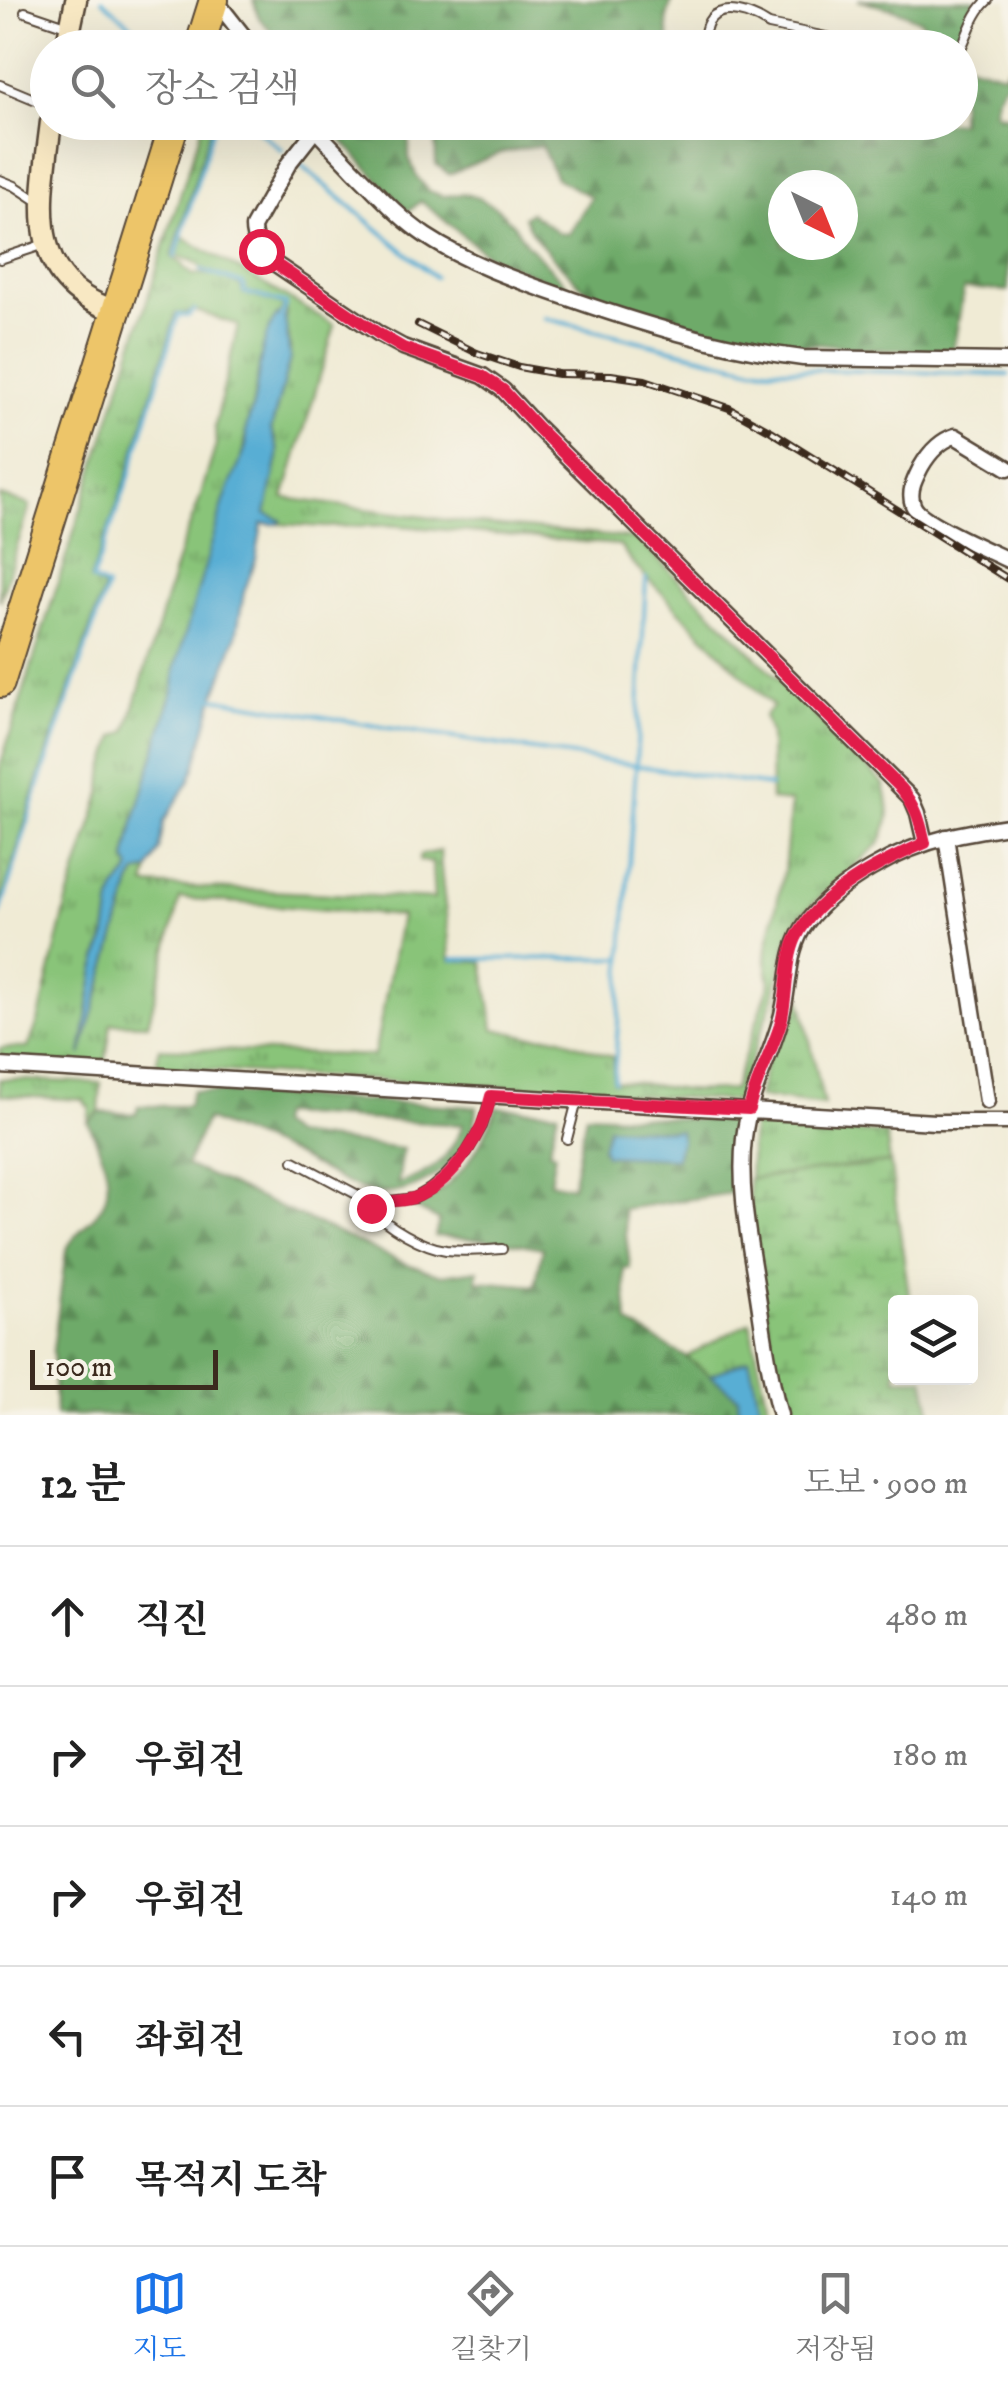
<!DOCTYPE html>
<html lang="ko">
<head>
<meta charset="utf-8">
<style>
  body { margin:0; font-family:"IM FELL DW Pica","Noto Serif KR",serif; background:#f6f6f6; color:#222 }
  .controls { position:absolute; right:30px; bottom:30px; display:grid; overflow:hidden; border-radius:10px; box-shadow:0 10px 40px #0002 }
  .controls button { width:90px; height:90px; display:grid; place-items:center; padding:0; border:0; border-bottom:2px solid #e0e0e0; background:#fff; color:#222; font:50px sans-serif }
  .compass { position:absolute; left:768px; top:170px; width:90px; height:90px; border-radius:50%; background:#fff; box-shadow:0 10px 40px #0002; rotate:137deg }
  .scale { position:absolute; left:30px; bottom:25px; width:188px; box-sizing:border-box; padding-left:10px; border:5px solid #3b2a1e; border-top:0; font-size:28px; line-height:35px; white-space:nowrap; color:#3b2a1e; -webkit-text-stroke:8px #f7f3e8; paint-order:stroke }
  .stop { position:absolute; width:30px; height:30px; margin:-22px; border:8px solid #e11d48; border-radius:50%; background:#fff }
  .stop.end { background:#e11d48; border-color:#fff; box-shadow:0 2px 10px #0008 }
  .list { margin:0; padding:0; list-style:none }
  h2 { display:flex; justify-content:space-between; align-items:center; height:130px; margin:0; padding:0 40px; font-size:42px }
  h2 small { font-size:32px; font-weight:400; color:#767676 }
  .list li { display:grid; grid-template-columns:65px 1fr auto; gap:30px; align-items:center; box-sizing:border-box; height:140px; padding:0 40px; border-top:2px solid #e0e0e0 }
  .list b { display:block; font-size:38px; white-space:nowrap }
  .list em { font-size:32px; font-style:normal; color:#767676 }
  .icon { flex:none; width:55px; height:55px; fill:none; stroke:currentColor; stroke-width:2; stroke-linecap:round; stroke-linejoin:round }
  .map { position:relative; flex:none; width:1008px; height:1415px; overflow:hidden }
  .search { position:absolute; background:#fff; box-shadow:0 10px 40px #0002; left:30px; right:30px; top:30px; height:110px; display:flex; align-items:center; gap:25px; box-sizing:border-box; padding:0 35px; border-radius:55px; color:#767676; font-size:38px }
  .sheet { height:830px; background:#fff }
  nav { display:flex; justify-content:space-around; align-items:center; box-sizing:border-box; height:140px; border-top:2px solid #e0e0e0; background:#fff; font-size:28px; color:#767676 }
  nav a { display:grid; justify-items:center; gap:5px }
  nav .on { color:#1a73e8 }
  .map>svg:first-child { display:block }
</style>
</head>
<body>
<div class="map">
<svg width="1008" height="1415" viewBox="0 0 1008 1415">
  <defs>
    <pattern id="grass-tufts" width="24" height="20" patternUnits="userSpaceOnUse" patternTransform="scale(2.5)"><rect width="24" height="20" fill="#89c479"/><path d="M3 7l-1-3M5 7V3M7 7l1-3M15 17l-1-3M17 17v-4M19 17l1-3" fill="none" stroke="#719f63"/></pattern>
    <pattern id="forest-firs" width="22" height="20" patternUnits="userSpaceOnUse" patternTransform="scale(2.5)"><rect width="22" height="20" fill="#6eaa69"/><path d="M5 1l3.5 6h-7zM16 11l3.5 6h-7z" fill="#5c8b56"/></pattern>
    <pattern id="wetland-marsh" width="20" height="14" patternUnits="userSpaceOnUse" patternTransform="scale(2.5)"><rect width="20" height="14" fill="#89c479"/><path d="M1 5h8M5 5V1M11 12h8M15 12V8" fill="none" stroke="#719f63"/></pattern>
  </defs>
  <rect width="100%" height="100%" fill="#f7f3e8"/>
  <filter id="ink" filterUnits="userSpaceOnUse"><feTurbulence type="fractalNoise" baseFrequency=".01" numOctaves="2"/><feDisplacementMap in="SourceGraphic" scale="20" xChannelSelector="R" yChannelSelector="G"/><feConvolveMatrix kernelMatrix="1 2 1 2 8 2 1 2 1" color-interpolation-filters="sRGB"/></filter>
  <filter id="wash" filterUnits="userSpaceOnUse"><feTurbulence type="fractalNoise" baseFrequency=".0048" numOctaves="4" result="noise"/><feDisplacementMap in="SourceGraphic" scale="40" xChannelSelector="R" yChannelSelector="G"/><feGaussianBlur stdDeviation="2.25" result="paint"/><feColorMatrix in="noise" values="0 0 0 0 0 0 0 0 0 0 0 0 0 0 0 0 0 1.4 0 .05"/><feComposite in="paint" operator="in"/></filter>
  <g filter="url(#wash)">
    <rect width="100%" height="100%" fill="#f0ebd5"/>
    <path fill="url(#grass-tufts)" stroke="#62774c" stroke-width="2.5" d="M203 123H212L172 257 183 264V267L193 275C211 271 225 279 241 286L243 293 284 305 279 317 277 316C262 343 259 372 253 403 252 411 248 418 247 427 245 435 246 442 244 451L175 669 174 687 134 822 126 859 131 867 128 875 117 887 111 901 106 935 95 969 83 1045 131 883 137 873 149 870 145 885 434 899 432 863 419 860 420 855 440 851C441 888 449 923 450 960L483 962 494 1029 527 1036 562 1037 570 1042 613 1057V1082C636 1080 661 1088 685 1090 701 1091 717 1090 733 1090L770 983 766 960 767 948 784 871 791 802 771 800 770 733 764 716 773 706C735 668 698 631 661 592 646 576 630 564 620 545L389 525 324 527 279 524 281 521 265 515 278 450 271 430 290 358V344L285 325 287 304 245 291 244 284 203 269 193 261 177 256 182 237 335 325 284 498 470 523 638 539 884 784C890 810 892 818 880 843L801 914 790 929 774 997 736 1101 156 1067 159 1048 374 1056 401 916 180 898 148 1024 111 1023 105 1066 0 1060V1048H28L38 1022 67 902 102 791 103 775 115 737 127 731 181 548 198 504 216 445 215 426 238 325 193 310 187 314 176 313 126 479 90 580 104 588 36 785 0 907V766Z
      M0 496 30 505 0 601Z
      M791 953 824 1105 758 1097Z
      M0 1079 101 1083 99 1112 88 1122 90 1107 86 1105 84 1100 0 1095Z
      M752 1125 886 1134 890 1162 749 1179Z
      M750 1322 770 1415H762L749 1359 710 1375 686 1357Z"/>
    <path fill="url(#forest-firs)" stroke="#546a44" stroke-width="2.5" fill-rule="evenodd" d="M253 0H673C664 15 666 31 672 47H286L259 18Z
      M858 0H975L970 20 956 48 927 47V38L922 21 896 10Z
      M961 62 1004 74 1008 66V81L1005 82 996 98 994 112 1008 115V291L964 288 953 351 872 349 822 344 782 346 734 338 667 319 589 293 559 264 540 243 531 231 524 217 530 212 559 233 569 234 591 197 556 178 541 145 500 153 449 174 436 164 435 129 427 123 960 122ZM843 185V245H783V185Z
      M346 123H414L409 137V158L417 177 429 191 443 196 465 194 479 198 498 209 514 225 526 243 575 293 487 255 421 201 408 212 336 134Z
      M192 1091 477 1107C476 1129 466 1145 451 1161 432 1182 404 1195 376 1193 356 1192 313 1164 292 1154 264 1142 235 1131 206 1119L186 1165 404 1263 442 1275 478 1270 477 1281 535 1286 543 1248 503 1241 435 1236 439 1220 410 1206C422 1200 435 1195 445 1187 469 1167 486 1135 497 1107L558 1112 549 1151 555 1153 550 1182 572 1187 586 1114 736 1121 732 1152 733 1193 623 1209 630 1268 624 1269 628 1323 686 1357 738 1397 739 1415H55L53 1350 66 1250C74 1235 86 1225 97 1213 120 1187 100 1149 88 1122L99 1112 136 1114 138 1106H188ZM280 1114 463 1125C447 1161 435 1171 398 1184L403 1149 293 1135 278 1125Z"/>
    <path fill="url(#wetland-marsh)" stroke="#62774c" stroke-width="2.5" d="M890 1162 910 1302H896V1378H924L932 1415H785L754 1249 748 1179Z"/>
    <path fill="#58aed4" stroke="#4a6c79" stroke-width="2.5" d="M277 315 281 319 285 317 290 358 271 430 278 450V457L266 514 281 520 279 524H262L256 559 244 592 236 637 213 701 195 767 189 782 164 821 159 850 149 870 137 873 131 883 81 1055 95 969 106 935 111 901 117 887 128 875 131 868 126 860 134 822 174 687 175 669 223 504C229 484 241 465 246 445 247 439 245 434 246 429 247 421 251 414 253 406 259 378 259 339 277 315Z
      M608 1127 680 1131 681 1140 676 1158 605 1155 602 1148Z
      M749 1359 762 1415H739L738 1397 710 1375Z"/>
    <g fill="none" stroke-linecap="round" stroke-linejoin="round">
      <path stroke="#58aed4" stroke-width="4" d="M102 0 158 48
        M248 122 282 150
        M301 165 435 277
        M175 257 215 122
        M201 270 243 284 244 292 286 304 281 319
        M544 318 750 368 1008 375
        M214 698 389 728 770 786
        M0 914 39 785 107 587 92 580 129 477 178 315 188 316 195 310
        M452 959 622 958
        M614 1081 636 766 646 578"/>
    </g>
  </g>
  <g filter="url(#ink)">
    <g fill="none" stroke-linecap="round" stroke-linejoin="round">
      <g stroke="#564739" stroke-width="12">
        <path id="lane" d="M25 12 66 26
          M705 48C700 0 740 6 769 25L879 48
          M960 50C969 33 973 13 988 0
          M0 85 48 105
          M0 180 15 186 41 203
          M0 259 45 244
          M567 1139 577 1101
          M294 1161 373 1203 415 1198 430 1189 445 1176 467 1152 482 1126 491 1096
          M373 1203 371 1208C386 1226 423 1247 446 1250 465 1252 484 1250 502 1249"/>
      </g>
      <g stroke="#564739" stroke-width="19">
        <path id="street" d="M216 1 253 48
          M311 124C324 140 339 154 353 169 376 192 399 218 426 236 467 263 513 279 559 295 638 323 719 348 803 358L1008 361
          M315 130 289 163 253 227C253 241 260 249 268 259L379 334 403 347 483 376 503 390 537 427 912 799 918 813 925 843
          M1008 468 955 436C939 441 929 453 921 467 915 479 908 491 913 505 919 522 990 551 1008 560
          M946 837 987 1101
          M0 1066 935 1122H1008
          M780 1415C769 1376 764 1335 758 1296 750 1244 738 1190 744 1138 749 1094 768 1063 780 1022 791 988 785 951 807 922 837 882 901 848 948 837 968 832 988 829 1008 826"/>
      </g>
      <g stroke="#564739" stroke-width="25">
        <path id="secondary" d="M66 48 76 0
          M51 122C42 198 22 283 117 311"/>
      </g>
      <g stroke="#564739" stroke-width="32">
        <path id="highway" d="M199 48 214 0
          M0 683 175 122"/>
      </g>
      <use href="#lane" stroke="#fff" stroke-width="8"/>
      <use href="#street" stroke="#fff" stroke-width="14"/>
      <use href="#secondary" stroke="#f8e8c3" stroke-width="20"/>
      <use href="#highway" stroke="#edc569" stroke-width="28"/>
      <g stroke="#3b2a1e" stroke-width="8">
        <path id="rail" d="M418 324 477 353 519 367 558 374 611 375 645 380 729 408 771 431 1008 579"/>
      </g>
      <use href="#rail" stroke="#f7f3e8" stroke-width="4" stroke-dasharray="11" stroke-linecap="butt"/>
    </g>
  </g>
  <g fill="none" stroke-linecap="round" stroke-linejoin="round" filter="url(#ink)">
    <path stroke="#e11d48" stroke-width="12" d="M261 251 268 259 379 334 403 348 482 376 503 390 537 427 901 788C916 805 920 821 925 843 882 862 818 893 796 938 785 962 788 995 781 1022 772 1052 756 1079 749 1109L491 1096C483 1134 455 1179 419 1196 406 1202 387 1201 372 1203L371 1208"/>
  </g>
</svg>
<div class="controls">
<button><svg class="icon" aria-label="layers" viewBox="0 0 24 24"><path d="M12 4l9 5-9 5-9-5zM3 14l9 5 9-5"/></svg></button>
</div>
<svg class="compass" viewBox="-18 -18 36 36"><path d="M0-13l5 13h-10z" fill="#e53935"/><path d="M0 13l5-13h-10z" fill="#767676"/></svg>
<div class="scale">100 m</div>
<div class="stop" style="left:261px;top:251px"></div>
<div class="stop end" style="left:371px;top:1208px"></div>
<div class="search"><svg class="icon" aria-label="search" viewBox="0 0 24 24"><circle cx="10" cy="10" r="6"/><path d="M15 15l6 6"/></svg>장소 검색</div>
</div>
<section class="sheet">
<h2>12 분<small>도보 · 900 m</small></h2>
<ul class="list">
<li><svg class="icon" aria-label="ahead" viewBox="0 0 24 24"><path d="M12 20V5M6 11l6-6 6 6"/></svg><div><b>직진</b></div><em>480 m</em></li>
<li><svg class="icon" aria-label="right" viewBox="0 0 24 24"><path d="M7 20v-9h11M14 6l5 5-5 5"/></svg><div><b>우회전</b></div><em>180 m</em></li>
<li><svg class="icon" aria-label="right" viewBox="0 0 24 24"><path d="M7 20v-9h11M14 6l5 5-5 5"/></svg><div><b>우회전</b></div><em>140 m</em></li>
<li><svg class="icon" aria-label="left" viewBox="0 0 24 24"><path d="M17 20v-9H6M10 6l-5 5 5 5"/></svg><div><b>좌회전</b></div><em>100 m</em></li>
<li><svg class="icon" aria-label="arrive" viewBox="0 0 24 24"><path d="M6 21V4h12l-3 4 3 4H6"/></svg><div><b>목적지 도착</b></div></li>
</ul>
</section>
<nav>
<a class="on"><svg class="icon" aria-label="map" viewBox="0 0 24 24"><path d="M3 6l6-2 6 2 6-2v14l-6 2-6-2-6 2zM9 4v14M15 6v14"/></svg>지도</a>
<a><svg class="icon" aria-label="directions" viewBox="0 0 24 24"><path d="M12 3l9 9-9 9-9-9zM9 14v-3h6M13 9l2 2-2 2"/></svg>길찾기</a>
<a><svg class="icon" aria-label="saved" viewBox="0 0 24 24"><path d="M7 4h10v16l-5-4-5 4z"/></svg>저장됨</a>
</nav>
</body>
</html>
